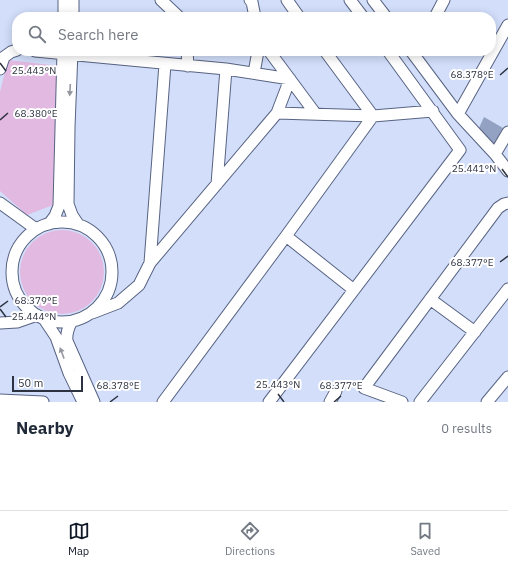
<!DOCTYPE html>
<html lang="en">
<head>
<meta charset="utf-8">
<style>
  body { margin:0; font-family:"IBM Plex Sans",sans-serif; background:#f6f6f7; color:#1f2937 }
  .scale { position:absolute; left:12px; bottom:10px; width:71px; box-sizing:border-box; padding-left:4px; border:2px solid #2c3240; border-top:0; font-size:11px; line-height:14px; white-space:nowrap; color:#2c3240; -webkit-text-stroke:3px #fff; paint-order:stroke }
  .list { margin:0; padding:0; list-style:none }
  h2 { display:flex; justify-content:space-between; align-items:center; height:52px; margin:0; padding:0 16px; font-size:17px }
  h2 small { font-size:13px; font-weight:400; color:#747a83 }
  .icon { flex:none; width:22px; height:22px; fill:none; stroke:currentColor; stroke-width:2; stroke-linecap:round; stroke-linejoin:round }
  .map { position:relative; flex:none; width:508px; height:402px; overflow:hidden }
  .search { position:absolute; background:#fff; box-shadow:0 2px 10px #0003; left:12px; right:12px; top:12px; height:44px; display:flex; align-items:center; gap:10px; box-sizing:border-box; padding:0 14px; border-radius:16px; color:#747a83; font-size:15px }
  .sheet { height:108px; background:#fff }
  nav { display:flex; justify-content:space-around; align-items:center; box-sizing:border-box; height:56px; border-top:1px solid #e0e1e3; background:#fff; font-size:11px; color:#747a83 }
  nav a { display:grid; justify-items:center; gap:2px }
  nav .on { color:#111827 }
  .map>svg:first-child { display:block }
</style>
</head>
<body>
<div class="map">
<svg width="508" height="402" viewBox="0 0 508 402">
  <rect width="100%" height="100%" fill="#d2defa"/>
  <path fill="#e2b9e0" d="M8 60 59 66 53 205 27 215 0 191V92Z
    M20 272a42 42 0 1 1 84 0a42 42 0 1 1-84 0Z"/>
  <path fill="#93a1c2" d="M484 117 503 128 493 147 479 128Z"/>
  <g fill="none" stroke-linecap="round" stroke-linejoin="round">
    <g stroke="#576382" stroke-width="13">
      <path id="minor" d="M161 0 179 17
        M250 0 252 2 255 17
        M287 0 299 17
        M350 0 363 17
        M373 0 386 17
        M64 17V0
        M73 17V0
        M435 17 444 0
        M35 51 226 69 290 79 277 113 150 263 139 285 118 303 92 313
        M72 51 69 127 68 204 72 215 78 224
        M187 51 188 66
        M269 51 315 113
        M325 51 373 116
        M411 51 458 114 495 154
        M0 69 4 57 11 52 17 50
        M254 73 258 51
        M277 113 373 116 433 111
        M458 114 508 25
        M508 132 495 154 508 171
        M217 184 226 69
        M0 203 36 229
        M12 272a50 50 0 1 1 100 0a50 50 0 1 1-100 0Z
        M49 224 55 216 59 206 63 51
        M286 236 354 290
        M150 263 165 64
        M430 299 475 332
        M44 319 56 337 69 373 83 402
        M72 321C68 328 66 333 67 341L94 402
        M0 323 17 322 37 315
        M0 400 43 402
        M163 402 286 236 373 116
        M269 402 460 150 388 51
        M330 402 336 391
        M402 402 364 388 498 208 504 204 508 203
        M420 402 508 289
        M487 402 508 377"/>
    </g>
    <use href="#minor" stroke="#fff" stroke-width="11"/>
  </g>
  <defs><path id="oneway-solid" d="M-6-.8H1V-3.2L6.5 0L1 3.2V.8H-6Z"/></defs>
  <g fill="#9698a0">
    <use href="#oneway-solid" transform="translate(70 90) rotate(93)"/>
    <use href="#oneway-solid" transform="translate(62 353) rotate(-110)"/>
  </g>
  <path fill="none" stroke="#2c3240" stroke-width="1.5" d="M0 63 6 71M500 75 508 68M0 120 8 113M502 169 508 177M500 262 508 256M0 307 8 301M0 309 6 317M278 394 284 402M110 402 118 396M334 402 341 396"/>
  <g font-size="10" text-anchor="middle" fill="#2c3240" stroke="#fff" stroke-width="4" stroke-linejoin="round" paint-order="stroke">
    <text x="34" y="74">25.443°N</text>
    <text x="472" y="78">68.378°E</text>
    <text x="36" y="117">68.380°E</text>
    <text x="474" y="172">25.441°N</text>
    <text x="472" y="266">68.377°E</text>
    <text x="36" y="304">68.379°E</text>
    <text x="34" y="320">25.444°N</text>
    <text x="278" y="388">25.443°N</text>
    <text x="118" y="389">68.378°E</text>
    <text x="341" y="389">68.377°E</text>
  </g>
</svg>
<div class="scale">50 m</div>
<div class="search"><svg class="icon" aria-label="search" viewBox="0 0 24 24"><circle cx="10" cy="10" r="6"/><path d="M15 15l6 6"/></svg>Search here</div>
</div>
<section class="sheet">
<h2>Nearby<small>0 results</small></h2>
<ul class="list">
</ul>
</section>
<nav>
<a class="on"><svg class="icon" aria-label="map" viewBox="0 0 24 24"><path d="M3 6l6-2 6 2 6-2v14l-6 2-6-2-6 2zM9 4v14M15 6v14"/></svg>Map</a>
<a><svg class="icon" aria-label="directions" viewBox="0 0 24 24"><path d="M12 3l9 9-9 9-9-9zM9 14v-3h6M13 9l2 2-2 2"/></svg>Directions</a>
<a><svg class="icon" aria-label="saved" viewBox="0 0 24 24"><path d="M7 4h10v16l-5-4-5 4z"/></svg>Saved</a>
</nav>
</body>
</html>
